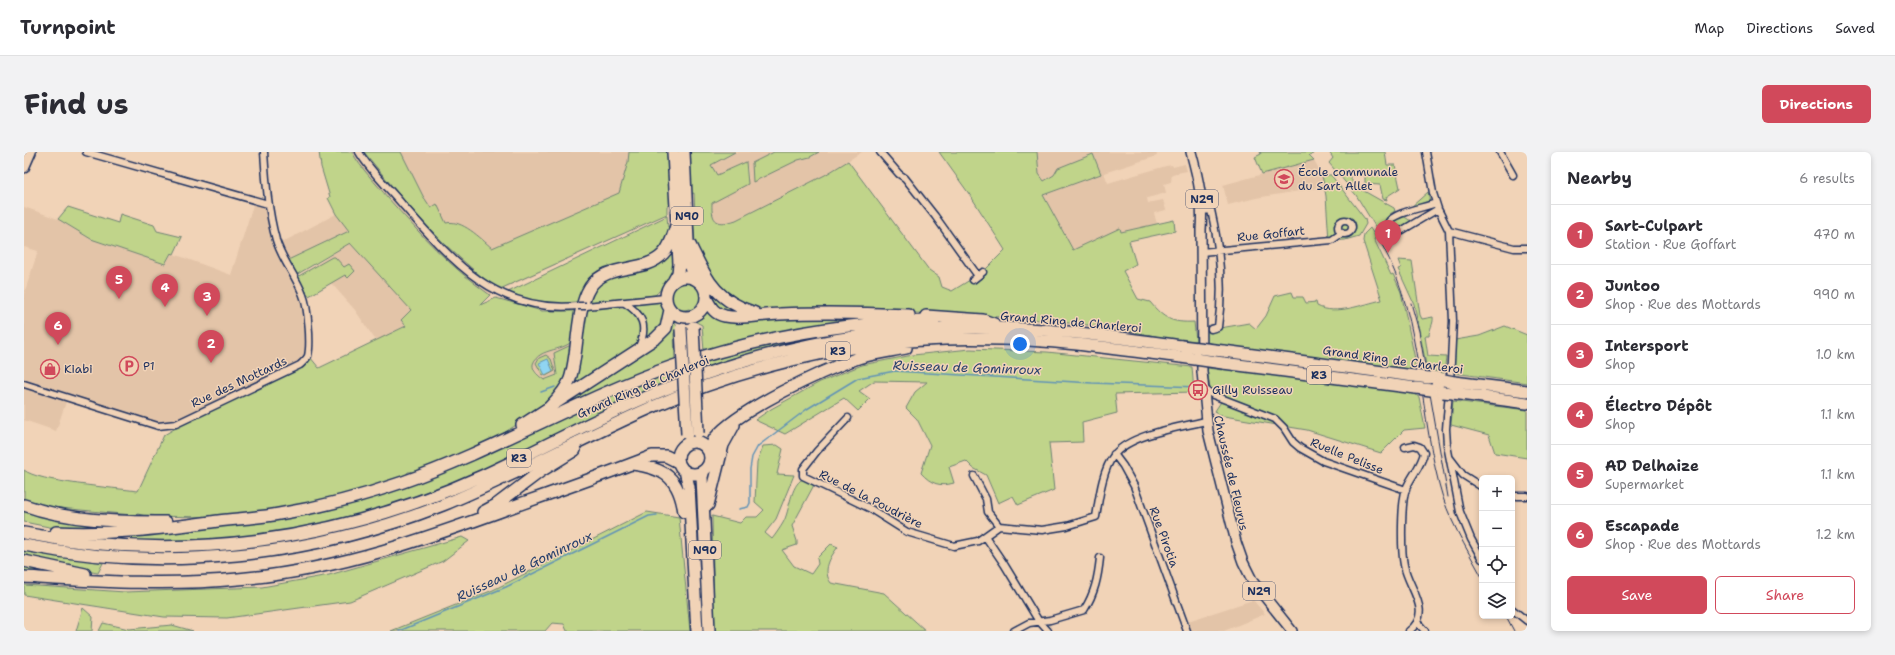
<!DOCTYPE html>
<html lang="en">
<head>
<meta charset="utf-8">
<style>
  body { margin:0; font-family:"Shantell Sans",sans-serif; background:#f2f2f3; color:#2b2b33 }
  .controls { position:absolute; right:12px; bottom:12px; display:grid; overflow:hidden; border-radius:6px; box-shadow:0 2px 6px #0003 }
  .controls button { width:36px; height:36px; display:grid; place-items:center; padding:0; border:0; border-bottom:1px solid #e1e1e2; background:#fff; color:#2b2b33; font:20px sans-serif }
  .you { position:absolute; left:996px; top:192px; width:14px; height:14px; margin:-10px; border:3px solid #fff; border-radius:50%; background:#1a73e8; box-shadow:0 0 0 6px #1a73e833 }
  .badge { display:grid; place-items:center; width:26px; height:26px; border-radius:50%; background:#d1495b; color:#fff; font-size:13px; font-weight:700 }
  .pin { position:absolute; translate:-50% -33px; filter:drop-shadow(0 1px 2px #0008) }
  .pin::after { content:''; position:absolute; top:21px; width:14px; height:12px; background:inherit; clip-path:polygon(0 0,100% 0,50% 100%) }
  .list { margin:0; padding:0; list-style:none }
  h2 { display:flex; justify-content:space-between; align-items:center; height:52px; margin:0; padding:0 16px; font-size:17px }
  h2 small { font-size:13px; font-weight:400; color:#7c7c81 }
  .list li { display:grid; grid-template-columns:26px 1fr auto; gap:12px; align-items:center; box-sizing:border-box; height:60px; padding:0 16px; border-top:1px solid #e1e1e2 }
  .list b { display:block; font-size:15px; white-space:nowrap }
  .list p { margin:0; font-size:13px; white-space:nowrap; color:#7c7c81 }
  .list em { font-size:13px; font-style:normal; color:#7c7c81 }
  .actions { display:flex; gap:8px; padding:12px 16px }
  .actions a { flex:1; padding:9px 0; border:1px solid #d1495b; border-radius:6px; text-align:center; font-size:14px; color:#d1495b }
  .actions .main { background:#d1495b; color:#fff }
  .icon { flex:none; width:22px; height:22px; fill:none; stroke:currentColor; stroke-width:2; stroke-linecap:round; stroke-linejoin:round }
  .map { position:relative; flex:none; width:1503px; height:479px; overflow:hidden; border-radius:6px }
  header { display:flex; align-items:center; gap:24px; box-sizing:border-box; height:56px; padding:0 20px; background:#fff; border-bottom:1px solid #e1e1e2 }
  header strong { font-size:19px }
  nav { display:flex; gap:22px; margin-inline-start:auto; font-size:14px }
  .intro { display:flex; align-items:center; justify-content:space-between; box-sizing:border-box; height:96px; padding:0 24px }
  h1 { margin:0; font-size:28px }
  .button { padding:10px 18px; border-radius:6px; background:#d1495b; color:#fff; font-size:14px; font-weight:700 }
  main { display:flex; gap:24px; padding:0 24px }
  aside { flex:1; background:#fff; border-radius:6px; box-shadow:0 2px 6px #0003 }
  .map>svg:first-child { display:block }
</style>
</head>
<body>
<header>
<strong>Turnpoint</strong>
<nav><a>Map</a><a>Directions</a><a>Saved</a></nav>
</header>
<div class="intro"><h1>Find us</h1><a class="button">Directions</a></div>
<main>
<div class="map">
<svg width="1503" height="479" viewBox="0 0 1503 479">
  <rect width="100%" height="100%" fill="#f1d3b7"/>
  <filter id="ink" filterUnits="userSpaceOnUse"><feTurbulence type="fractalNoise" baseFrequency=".025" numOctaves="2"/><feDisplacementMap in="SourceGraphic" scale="8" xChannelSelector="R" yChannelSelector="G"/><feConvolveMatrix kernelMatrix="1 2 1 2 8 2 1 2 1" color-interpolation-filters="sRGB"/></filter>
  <g filter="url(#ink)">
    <path fill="#e3c4a8" d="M328 0H646L648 51 643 54V62L466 143 439 123 405 92 340 18Z
      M711 0H750L728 11 774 8 786 5 795 0H838L801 23 712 68 697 72 693 70 687 62 688 51 725 27 724 18 722 10 693 23 687 13Z
      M1013 0H1132L1133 4 1080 21 1084 31 1142 14 1148 13 1149 15 1161 12 1163 19 1148 22 1147 30 1140 32 1142 41 1123 46 1124 51 1139 48 1142 58 1130 61 1133 72 1097 80 1096 77 1049 98 1019 43 1077 22 1069 2 1034 16 1030 23 1020 29 1015 22Z
      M1290 8 1298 23 1300 35 1232 46 1204 53 1199 33Z
      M230 50 241 54 252 97 274 138 279 150 283 197 279 208 158 265 141 271 133 270 129 277 42 250 32 279 0 268V142L14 99 0 95V55L34 67 67 87 141 112 147 101 207 123Z
      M312 62 325 79 264 108 257 91Z
      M326 91 389 156 377 168 382 174 354 189 350 186 331 158 307 131 285 144 273 125Z
      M551 184 549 199 530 204 533 223 520 228 516 224 508 214 510 208 514 203 542 193Z
      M1229 448 1241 462 1200 479H1165L1161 470Z"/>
    <path fill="#c0d48a" stroke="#6e8274" d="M295 0H328C337 17 352 31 364 46 397 83 425 114 466 143L456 153 472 146 518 159H554C553 167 554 178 551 185 543 201 515 194 509 212 508 219 515 224 520 228L533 223 530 201 545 194 549 199 539 233 520 255 469 288 430 307 390 320H384L381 324 373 328 282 353 188 365 121 364 114 362 108 363 16 354 0 350V318C14 330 91 336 114 339L140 283 211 241 286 205 295 216 382 174 377 168 387 158 326 91 272 123 264 108 325 79 312 62 304 46 306 45 297 15Z
      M340 0H377L399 44 407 56 413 52 422 71C438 67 456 86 468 96L595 41 604 10 605 0H646L648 51 643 54V62L476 137C461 129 450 118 437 107 401 75 371 38 340 0Z
      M665 0H711L687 13 693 23 722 10 724 32 688 51C687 71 694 74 712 68L801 23 824 9 905 118 915 125 918 135 928 139 959 120 981 98 948 46 915 0H1013L1015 22 1020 29 1030 23 1034 16 1069 2 1077 22 1019 43 1049 98 1096 76 1097 80 1150 68 1151 79 1105 89 1112 112 1099 119 1114 147 1126 150C1140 167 1148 171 1170 170L1172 189 1157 187 1156 189 1152 188 1083 175 996 166 828 158H730L700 143 675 102 671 91 669 64 671 63 670 41 667 42Z
      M750 0H795L786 5 774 8 729 30 728 11Z
      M1236 0H1288L1289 2 1285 3 1290 8 1238 22 1231 5 1237 2Z
      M1305 0H1361L1363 13H1371L1376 36 1362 45 1363 48 1359 47 1356 33 1341 32V19L1327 22V27L1331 34 1370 56 1371 59C1357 66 1364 72 1364 85L1360 82 1357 84 1332 43 1305 11 1309 6Z
      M1298 23H1307L1341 67 1342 72 1335 84 1321 88 1305 89 1302 44Z
      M1404 40 1406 51 1387 55Z
      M44 55 94 71 96 62 130 73 133 79 158 85 150 102 147 101 141 112 67 87 34 67Z
      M643 64 644 75 648 74 639 96 630 105 591 117 553 151 532 153 500 148 482 141Z
      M1379 64 1387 69 1370 78 1367 75 1368 68Z
      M1346 76 1352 86 1350 87 1367 123 1369 122 1377 140 1391 207V215L1389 217V219L1199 195V193L1180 190 1179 179 1225 171 1232 177 1242 164 1251 144 1268 140 1270 145H1279L1282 151 1292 150 1293 154C1312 164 1339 152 1358 148L1339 89 1340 82Z
      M651 93 649 122C641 128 638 138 631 143L578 149 562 150 573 130 616 115Z
      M308 105H311L320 115 325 112 331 119 324 126 321 123 285 144 273 125Z
      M1374 108 1388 109 1396 163 1398 167 1409 165C1410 172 1405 177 1405 184H1401L1404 204 1422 205 1420 221 1403 218 1390 152 1374 117 1377 116Z
      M682 127 725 163 696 158 687 148V141Z
      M662 128C678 131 679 143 673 156L668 159 665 157 656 159C638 152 646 132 662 128Z
      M633 150 643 158 642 171 617 194 621 169 619 165 609 153Z
      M593 155 607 158C620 171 619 179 612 194L542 241 560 157Z
      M684 155 690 162 868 166 680 200 678 173 672 170Z
      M649 167 654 177 650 181 651 211 523 263Z
      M1481 174 1503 183V231L1430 221 1431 188 1455 184Z
      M837 178C784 186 731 197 681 218L680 208C731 195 784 180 837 178Z
      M946 197 1023 200 1168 215 1170 240 1091 242 1093 261 1058 270 1059 290 1025 291 1030 338 994 353 989 344 974 351 962 323 949 316 942 309 925 315 930 331C916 335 907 332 897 321L906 293 893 267 882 256 891 240 903 230 850 229 835 239 846 247 834 259 820 246 761 282 731 268 747 257 796 230 838 213 889 203Z
      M522 203 527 207 531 219 522 224 518 222 512 211 515 206Z
      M1183 216 1198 218 1199 216 1393 241V244L1395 245 1401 276 1380 278 1357 301 1283 278 1194 263 1191 259 1200 245 1186 237Z
      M645 220 649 228 545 275 434 330 332 365 256 381 167 391 106 388 110 383 285 361 484 292 585 245Z
      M1429 249 1503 258V306L1471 301 1465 283 1427 273Z
      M753 293 759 297 753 322 770 323 752 367 741 381 748 387C752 382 756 376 759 371 766 359 766 333 779 327L790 333 768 374 773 389V393L758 398 770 414 787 422 794 412 793 406 807 392 814 395C806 405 798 419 807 431L860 441 902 479H690L688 364 716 371 722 365H733L740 358 731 350 733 310 739 294Z
      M0 355 99 376 40 378 0 370Z
      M623 360 655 365 666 479H543L540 472 528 471 521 479H367L469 438Z
      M438 385 445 389 419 409 326 449 203 466 140 465 0 443V433L101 440 238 435 305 423Z
      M0 398 79 411 74 421 48 417 0 406Z
      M0 413 38 422H0Z
      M59 456 69 465 68 479H52Z
      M79 471 105 477 148 473 169 479H75Z"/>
    <path fill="#90d5f2" stroke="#6193b7" d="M524 207 529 219 521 223 515 211Z"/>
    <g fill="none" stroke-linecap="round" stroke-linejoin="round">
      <path stroke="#6193b7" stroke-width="1.5" d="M517 240 531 235
        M715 357 724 355 726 351V317L728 305 734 294 783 257 834 226 871 219 1068 231 1174 235
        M375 479 482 435 625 364 633 363"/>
      <g stroke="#1b2f5e" stroke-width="9">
        <path id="street" d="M62 0 244 52
          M335 0C346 19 364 35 378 52 427 108 472 162 554 154
          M856 0 875 22 881 26 911 64 954 124
          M1402 0 1409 41 1414 57 1425 79 1429 169 1426 230
          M1476 0 1489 23
          M1412 51C1400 56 1369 60 1364 71L1365 76 1370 80 1377 79 1414 57
          M1178 59 1187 58C1196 97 1200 135 1194 175L1187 177
          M1314 75a7 7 0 1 1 14 0a7 7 0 1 1-14 0Z
          M1425 79 1490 96H1503
          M1177 100 1308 88 1318 81
          M949 128 959 120
          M599 150C619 162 624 174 615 195
          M562 154 641 146
          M0 232 134 274 152 272 276 213C279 210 282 208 284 204 287 191 284 155 279 143 272 124 258 108 252 88 244 59 242 30 240 0
          M1179 236 1189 243 1251 267 1260 276 1269 290 1276 296 1299 309 1382 338
          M1425 239 1422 277 1423 293 1436 360 1447 387 1458 407
          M824 266 793 299 779 317V324L845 356 883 380 930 394 954 389 975 374
          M1381 295 1390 293 1396 295 1400 301C1397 315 1387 324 1382 337 1377 350 1377 398 1380 413 1384 436 1410 460 1385 479
          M1090 302 1099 314 1110 334 1163 479
          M1426 306 1439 323 1458 335
          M950 324 962 347 964 360 975 374
          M1488 344H1503
          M975 374 1018 378 1043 374 1072 365C1075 347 1078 318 1090 303 1106 282 1157 275 1182 269
          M961 384 980 412 1014 468 1024 479
          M1488 457 1503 469
          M1393 470 1401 479
          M990 479 1005 471 1026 468 1060 458C1071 441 1074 425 1076 406"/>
      </g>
      <g stroke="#1b2f5e" stroke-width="12">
        <path id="primary" d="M1167 0C1175 29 1179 48 1177 78L1178 220 1184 279 1212 390 1219 410 1229 430 1268 479
          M0 16 7 0"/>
      </g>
      <g stroke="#1b2f5e" stroke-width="14">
        <path id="highway" d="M649 0 655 112 654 121 650 128
          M660 0 665 112 673 127
          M666 93C684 129 691 148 731 161
          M642 145a20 20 0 1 1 40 0a20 20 0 1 1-40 0Z
          M682 146C687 155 690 162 701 164 718 168 739 162 756 162 799 160 842 161 885 163
          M902 164 959 168 970 172
          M1199 199 1390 224
          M1199 211 1392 236
          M1430 230 1503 239
          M1429 241 1503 251
          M522 259C531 249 541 240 546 227 555 200 551 159 566 135 583 110 620 122 639 102 647 94 649 82 653 71
          M498 273 632 186 642 176 646 158
          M654 306a16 16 0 1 1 32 0a16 16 0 1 1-32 0Z
          M686 300C687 296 688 290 691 286 715 257 798 219 834 206 850 201 867 199 882 196
          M608 312C641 316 655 326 660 360
          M680 318 678 325 685 479
          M661 319 665 335 673 479
          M0 353C44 369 96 370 142 370
          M684 353 699 293 710 273
          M459 360 472 353 517 319 551 298
          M32 380C84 383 135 377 187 370 210 367 233 366 255 362 297 355 339 344 379 330 471 298 557 246 649 214 733 186 822 169 910 169
          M0 381C155 412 314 389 458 324 538 287 614 243 699 216 789 187 883 173 977 176 1037 177 1097 186 1157 194
          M0 393C140 421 287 405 419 353 490 324 556 287 626 256 664 239 705 225 745 214 820 193 899 184 977 187 1037 188 1097 198 1157 205
          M0 409 61 422
          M0 425C71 429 143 434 214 427 313 419 407 385 499 351 542 336 585 321 628 304H642L654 310"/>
      </g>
      <use href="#street" stroke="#f1d3b7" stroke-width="6"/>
      <use href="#primary" stroke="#f1d3b7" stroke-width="9"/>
      <use href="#highway" stroke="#f1d3b7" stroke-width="11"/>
      <path stroke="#1b2f5e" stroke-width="1" d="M1350 79C1398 154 1393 247 1415 332 1423 365 1442 395 1458 425
        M1387 151 1395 179 1424 345
        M1482 464 1490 479"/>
      <g stroke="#1b2f5e" stroke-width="9" stroke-linecap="butt">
        <path id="street-bridge" d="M554 154H562"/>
      </g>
      <g stroke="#1b2f5e" stroke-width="14" stroke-linecap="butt">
        <path id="highway-bridge" d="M669 175 674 281
          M657 177 663 282
          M1157 194 1199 199
          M1157 205 1199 211
          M1390 224 1405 226
          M1420 228 1430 230
          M1392 236 1407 238
          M1419 240 1429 241"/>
      </g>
      <use href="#street-bridge" stroke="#f1d3b7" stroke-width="6"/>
      <use href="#highway-bridge" stroke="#f1d3b7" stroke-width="11"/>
    </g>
  </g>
  <defs>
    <g id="school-ring" transform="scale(1)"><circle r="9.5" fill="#f1d3b7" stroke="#d1495b" stroke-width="1.5"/><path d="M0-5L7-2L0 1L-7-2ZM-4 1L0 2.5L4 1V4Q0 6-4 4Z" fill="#d1495b"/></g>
    <g id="parking-ring" transform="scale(1)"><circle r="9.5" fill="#f1d3b7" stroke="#d1495b" stroke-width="1.5"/><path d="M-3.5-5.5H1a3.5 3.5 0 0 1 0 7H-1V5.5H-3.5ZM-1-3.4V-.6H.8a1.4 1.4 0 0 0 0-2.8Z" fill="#d1495b"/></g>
    <g id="shop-ring" transform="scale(1)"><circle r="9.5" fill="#f1d3b7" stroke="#d1495b" stroke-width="1.5"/><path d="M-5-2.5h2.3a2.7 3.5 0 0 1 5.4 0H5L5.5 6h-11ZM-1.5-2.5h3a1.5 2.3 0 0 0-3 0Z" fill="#d1495b"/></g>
    <g id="bus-ring" transform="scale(1)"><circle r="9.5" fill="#f1d3b7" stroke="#d1495b" stroke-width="1.5"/><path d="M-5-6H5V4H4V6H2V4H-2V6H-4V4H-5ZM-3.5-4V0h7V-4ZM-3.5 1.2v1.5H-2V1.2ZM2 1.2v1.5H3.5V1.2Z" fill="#d1495b"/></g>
  </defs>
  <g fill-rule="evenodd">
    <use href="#school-ring" x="1260" y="27"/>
    <use href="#parking-ring" x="105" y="214"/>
    <use href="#shop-ring" x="26" y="217"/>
    <use href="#bus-ring" x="1174" y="238"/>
  </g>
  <g text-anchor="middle" stroke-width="3" stroke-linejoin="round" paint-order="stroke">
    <g fill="#f1d3b7" stroke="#5b6079" stroke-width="1">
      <rect x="1162" y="38" width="32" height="18" rx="3"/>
      <rect x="647" y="55" width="32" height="18" rx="3"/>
      <rect x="802" y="190" width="24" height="18" rx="3"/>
      <rect x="1283" y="214" width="24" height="18" rx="3"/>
      <rect x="483" y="297" width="24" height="18" rx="3"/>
      <rect x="665" y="389" width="32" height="18" rx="3"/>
      <rect x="1219" y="430" width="32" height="18" rx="3"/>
    </g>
    <g font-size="11" font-weight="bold" fill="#1b2f5e">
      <text x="1178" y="51">N29</text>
      <text x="663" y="68">N90</text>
      <text x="814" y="203">R3</text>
      <text x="1295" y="227">R3</text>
      <text x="495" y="310">R3</text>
      <text x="681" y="402">N90</text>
      <text x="1235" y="443">N29</text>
    </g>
    <g font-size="12" fill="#1b2f5e" stroke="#f1d3b7" text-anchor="start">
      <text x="1274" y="24">École communale<tspan x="1274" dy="14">du Sart Allet</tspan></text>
      <text x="119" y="218">P1</text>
      <text x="40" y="221">Kiabi</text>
      <text x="1188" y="242">Gilly Ruisseau</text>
    </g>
    <g font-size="12" fill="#1b2f5e" stroke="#f1d3b7">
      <text transform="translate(1247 82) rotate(-6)" y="4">Rue Goffart</text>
      <text transform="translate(1047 170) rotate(5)" y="4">Grand Ring de Charleroi</text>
      <text transform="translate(1369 208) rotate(8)" y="4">Grand Ring de Charleroi</text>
      <text transform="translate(215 230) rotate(-25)" y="4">Rue des Mottards</text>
      <text transform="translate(619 235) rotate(-23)" y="4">Grand Ring de Charleroi</text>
      <text transform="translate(1323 304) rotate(22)" y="4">Ruelle Pelisse</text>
      <text transform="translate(1207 321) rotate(77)" y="4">Chaussée de Fleurus</text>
      <text transform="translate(847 347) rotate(27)" y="4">Rue de la Poudrière</text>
      <text transform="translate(1140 385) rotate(70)" y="4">Rue Pirotia</text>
    </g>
    <g font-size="13" font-style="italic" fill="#27406d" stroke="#f1d3b7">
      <text transform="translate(943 215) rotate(2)" y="5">Ruisseau de Gominroux</text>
      <text transform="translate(500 414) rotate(-25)" y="5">Ruisseau de Gominroux</text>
    </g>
  </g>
</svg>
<div class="controls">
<button>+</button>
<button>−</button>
<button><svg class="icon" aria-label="locate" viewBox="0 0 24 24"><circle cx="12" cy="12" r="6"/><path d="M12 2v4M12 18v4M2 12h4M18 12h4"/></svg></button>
<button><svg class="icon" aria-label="layers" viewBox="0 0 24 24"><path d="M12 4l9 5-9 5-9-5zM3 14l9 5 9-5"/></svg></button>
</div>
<div class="you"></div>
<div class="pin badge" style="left:1364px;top:101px">1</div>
<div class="pin badge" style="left:187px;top:211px">2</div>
<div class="pin badge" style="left:183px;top:164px">3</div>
<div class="pin badge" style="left:141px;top:155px">4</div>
<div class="pin badge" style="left:95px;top:147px">5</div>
<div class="pin badge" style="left:34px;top:193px">6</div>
</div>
<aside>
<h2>Nearby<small>6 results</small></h2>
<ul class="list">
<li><span class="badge">1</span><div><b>Sart-Culpart</b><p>Station · Rue Goffart</p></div><em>470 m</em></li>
<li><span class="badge">2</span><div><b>Juntoo</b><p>Shop · Rue des Mottards</p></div><em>990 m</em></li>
<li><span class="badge">3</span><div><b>Intersport</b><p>Shop</p></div><em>1.0 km</em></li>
<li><span class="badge">4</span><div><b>Électro Dépôt</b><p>Shop</p></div><em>1.1 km</em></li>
<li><span class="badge">5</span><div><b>AD Delhaize</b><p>Supermarket</p></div><em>1.1 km</em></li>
<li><span class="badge">6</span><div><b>Escapade</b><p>Shop · Rue des Mottards</p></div><em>1.2 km</em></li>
</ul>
<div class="actions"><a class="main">Save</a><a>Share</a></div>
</aside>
</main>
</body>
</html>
